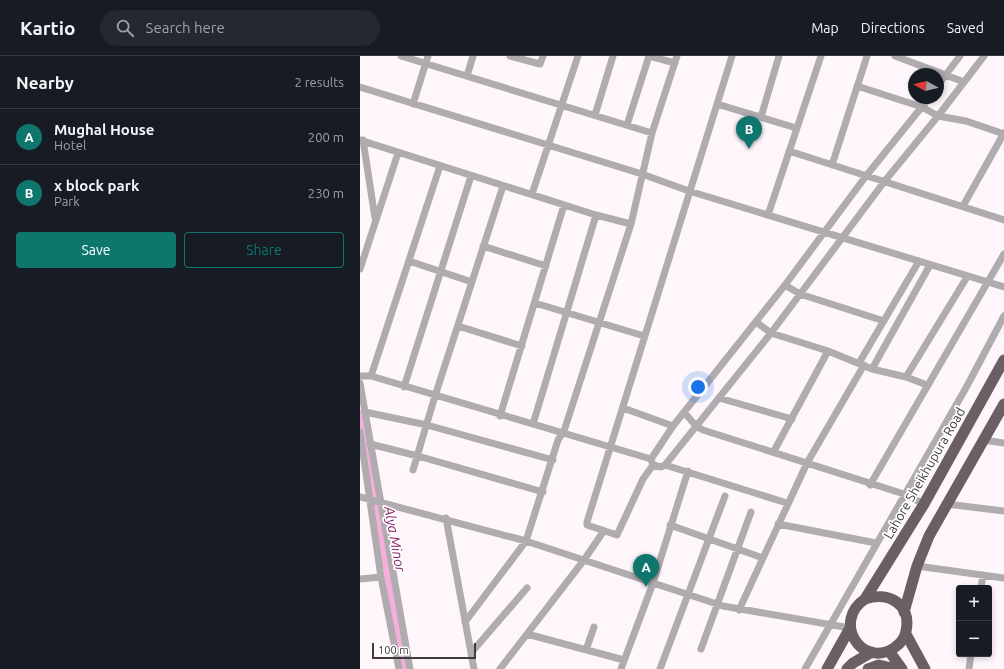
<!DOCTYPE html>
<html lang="en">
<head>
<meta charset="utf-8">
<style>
  body { margin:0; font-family:Ubuntu,sans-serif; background:#242831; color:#f1f3f6 }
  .controls { position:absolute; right:12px; bottom:12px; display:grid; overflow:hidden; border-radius:4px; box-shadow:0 2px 6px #0003 }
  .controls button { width:36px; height:36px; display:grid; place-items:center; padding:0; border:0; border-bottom:1px solid #363941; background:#171b24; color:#f1f3f6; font:20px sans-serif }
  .compass { position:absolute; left:548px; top:12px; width:36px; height:36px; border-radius:50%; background:#171b24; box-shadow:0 2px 6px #0003; rotate:278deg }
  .scale { position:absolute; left:12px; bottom:10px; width:104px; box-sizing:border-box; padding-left:4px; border:2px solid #3f3a3d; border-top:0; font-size:11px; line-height:14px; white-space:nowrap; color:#3f3a3d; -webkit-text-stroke:3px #fff; paint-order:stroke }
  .you { position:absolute; left:338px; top:331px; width:14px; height:14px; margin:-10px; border:3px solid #fff; border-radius:50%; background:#1a73e8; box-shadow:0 0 0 6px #1a73e833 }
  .badge { display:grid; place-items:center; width:26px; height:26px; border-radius:50%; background:#0f766e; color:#fff; font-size:13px; font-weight:700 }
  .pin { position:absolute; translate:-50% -33px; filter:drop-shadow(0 1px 2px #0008) }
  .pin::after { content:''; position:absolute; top:21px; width:14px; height:12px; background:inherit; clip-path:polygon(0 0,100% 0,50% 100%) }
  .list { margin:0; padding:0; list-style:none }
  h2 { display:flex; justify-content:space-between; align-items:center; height:52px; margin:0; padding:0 16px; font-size:17px }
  h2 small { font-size:13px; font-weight:400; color:#9ea1a6 }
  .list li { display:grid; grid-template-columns:26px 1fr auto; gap:12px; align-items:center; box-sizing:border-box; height:56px; padding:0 16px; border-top:1px solid #363941 }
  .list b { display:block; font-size:15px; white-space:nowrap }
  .list p { margin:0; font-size:13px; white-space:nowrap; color:#9ea1a6 }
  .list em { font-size:13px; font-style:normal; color:#9ea1a6 }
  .actions { display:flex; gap:8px; padding:12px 16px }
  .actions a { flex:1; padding:9px 0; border:1px solid #0f766e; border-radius:4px; text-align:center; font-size:14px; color:#0f766e }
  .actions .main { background:#0f766e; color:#fff }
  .icon { flex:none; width:22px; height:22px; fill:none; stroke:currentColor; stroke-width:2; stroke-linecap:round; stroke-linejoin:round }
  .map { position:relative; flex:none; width:644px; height:613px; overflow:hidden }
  header { display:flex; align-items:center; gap:24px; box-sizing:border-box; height:56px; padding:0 20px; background:#171b24; border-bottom:1px solid #363941 }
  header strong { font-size:19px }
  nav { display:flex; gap:22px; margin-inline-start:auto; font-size:14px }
  .search { width:280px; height:36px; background:#242831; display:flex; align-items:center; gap:10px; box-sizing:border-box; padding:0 14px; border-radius:22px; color:#9ea1a6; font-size:15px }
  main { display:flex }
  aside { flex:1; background:#171b24 }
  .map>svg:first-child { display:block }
</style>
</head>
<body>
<header>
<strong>Kartio</strong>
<div class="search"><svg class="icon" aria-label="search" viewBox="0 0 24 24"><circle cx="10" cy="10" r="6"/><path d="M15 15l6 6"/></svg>Search here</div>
<nav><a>Map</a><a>Directions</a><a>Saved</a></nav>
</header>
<main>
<aside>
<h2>Nearby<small>2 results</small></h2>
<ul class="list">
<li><span class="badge">A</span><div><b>Mughal House</b><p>Hotel</p></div><em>200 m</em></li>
<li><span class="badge">B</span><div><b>x block park</b><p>Park</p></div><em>230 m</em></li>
</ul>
<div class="actions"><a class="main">Save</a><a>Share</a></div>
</aside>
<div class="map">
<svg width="644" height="613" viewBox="0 0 644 613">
  <rect width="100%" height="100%" fill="#fef6fb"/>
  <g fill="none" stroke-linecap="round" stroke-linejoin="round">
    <path stroke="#f6aeda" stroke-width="7" d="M0 357 44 613"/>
    <path stroke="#b0abae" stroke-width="7" d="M41 0 292 77
      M150 0 180 8 183 0
      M289 0 315 7
      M535 0 604 26
      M107 20 113 0
      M578 29 600 0
      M497 30 562 51 578 60 606 65 644 78
      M0 31 282 118 329 135 644 231
      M53 48 68 0
      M357 48 436 72
      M235 59 253 0
      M401 61 419 0
      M267 69 289 0
      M0 84 236 159 271 168
      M3 84 15 162
      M429 95 644 164
      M472 109 507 0
      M172 138 218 0
      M603 150 644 77
      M408 159 461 0
      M123 190 186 210
      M49 205 112 226
      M0 213 38 97
      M425 229 440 238 524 265
      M175 247 284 280
      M396 266 411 277 468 295 512 313 546 321 567 329
      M98 270 162 290
      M499 307 559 205
      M512 313 570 209
      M0 320H11L291 403
      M11 320 80 110
      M546 321 607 221
      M0 327 50 613
      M44 331 111 120
      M359 342 432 363
      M263 352 313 370
      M5 356 67 369 193 404
      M324 356 336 370 343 374 544 438 564 448
      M140 360 204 149
      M173 368 236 159
      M0 376 21 521 39 613
      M623 384 644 387
      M10 388 58 400 183 436
      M414 395 468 295
      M293 409 283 423 257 479 227 469V466L372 0
      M293 409 301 411 305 409 411 277 524 126 578 60 624 0
      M293 409 291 403 313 370 425 229 506 120 569 42
      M305 409 427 447
      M53 414 75 340 143 130
      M510 429 644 198
      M0 441 166 485 363 550 490 572
      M586 448 644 455
      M86 462 114 613
      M418 468 516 487
      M310 469 403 502
      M557 510 644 522
      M0 523 21 521
      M621 532 623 519
      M379 554 447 407 504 309
      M105 566 166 485 198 384 204 375 271 168 292 77 317 0
      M167 578 264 604
      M341 593 391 456
      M226 594 234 571
      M111 597 167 532
      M140 613 224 504 243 476
      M261 613 293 527 328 415
      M300 613 365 440
      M445 613 607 330 644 260
      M609 613 611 598"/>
    <path stroke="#6a5f65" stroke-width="11" d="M505 543C528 535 552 548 546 575 545 582 540 588 534 592 501 613 472 565 505 543L564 448 644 304
      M544 556 557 510 569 480 644 348
      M546 578 565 613
      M529 595 542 613
      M467 613 490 572
      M487 613 493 607 512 596
      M508 613 519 609 536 613"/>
  </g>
  <g text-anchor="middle" stroke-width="3.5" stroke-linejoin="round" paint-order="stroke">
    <g font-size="13" fill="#3f3a3d" stroke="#fff">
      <text transform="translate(564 417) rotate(-60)" y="5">Lahore Sheikhupura Road</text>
    </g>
    <g font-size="14" font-style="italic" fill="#862168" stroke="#fff">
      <text transform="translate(35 483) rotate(80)" y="5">Alya Minor</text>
    </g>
  </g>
</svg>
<div class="controls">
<button>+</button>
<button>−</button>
</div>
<svg class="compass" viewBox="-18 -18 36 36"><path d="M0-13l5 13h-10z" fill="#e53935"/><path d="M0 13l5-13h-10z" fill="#9ea1a6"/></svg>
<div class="scale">100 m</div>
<div class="you"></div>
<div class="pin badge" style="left:286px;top:531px">A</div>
<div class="pin badge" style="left:389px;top:93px">B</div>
</div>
</main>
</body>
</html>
